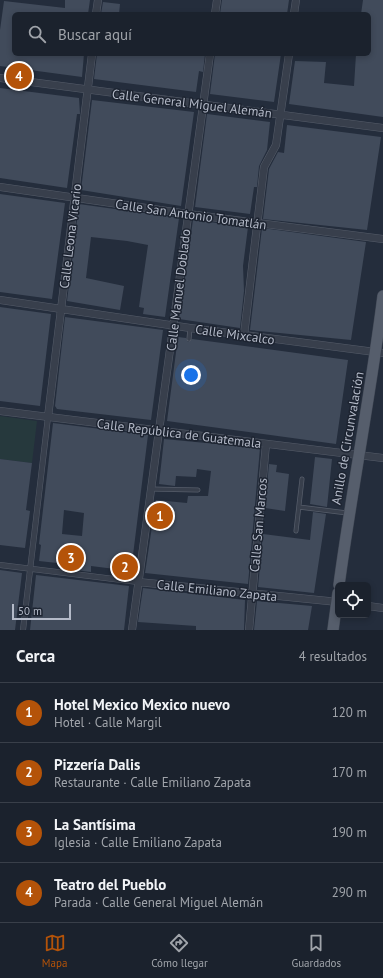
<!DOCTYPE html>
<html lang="es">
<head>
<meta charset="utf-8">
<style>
  body { margin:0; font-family:"PT Sans",sans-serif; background:#282f39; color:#f1f3f6 }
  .controls { position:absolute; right:12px; bottom:12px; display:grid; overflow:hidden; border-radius:6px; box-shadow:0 2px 6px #0003 }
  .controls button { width:36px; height:36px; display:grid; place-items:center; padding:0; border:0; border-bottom:1px solid #393f49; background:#1b222d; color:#f1f3f6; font:20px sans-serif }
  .scale { position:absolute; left:12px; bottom:10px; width:59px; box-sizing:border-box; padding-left:4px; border:2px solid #b4bac8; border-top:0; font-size:11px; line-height:14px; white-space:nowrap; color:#b4bac8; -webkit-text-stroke:3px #1d2431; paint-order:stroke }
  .you { position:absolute; left:191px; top:375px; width:14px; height:14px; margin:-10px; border:3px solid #fff; border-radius:50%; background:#1a73e8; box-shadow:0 0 0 6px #1a73e833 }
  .badge { display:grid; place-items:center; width:26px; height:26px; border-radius:50%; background:#b45309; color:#fff; font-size:13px; font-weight:700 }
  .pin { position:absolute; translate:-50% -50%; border:2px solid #fff; box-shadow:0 1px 4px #0006 }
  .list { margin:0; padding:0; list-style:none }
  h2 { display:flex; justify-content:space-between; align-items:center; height:52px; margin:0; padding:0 16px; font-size:17px }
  h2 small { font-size:13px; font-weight:400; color:#a0a4aa }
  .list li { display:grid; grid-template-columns:26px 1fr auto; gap:12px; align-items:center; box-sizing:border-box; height:60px; padding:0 16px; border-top:1px solid #393f49 }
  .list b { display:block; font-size:15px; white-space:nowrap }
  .list p { margin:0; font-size:13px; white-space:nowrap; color:#a0a4aa }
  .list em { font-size:13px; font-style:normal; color:#a0a4aa }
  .icon { flex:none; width:22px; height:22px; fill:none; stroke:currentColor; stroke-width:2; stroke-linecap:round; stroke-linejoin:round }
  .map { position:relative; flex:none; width:383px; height:630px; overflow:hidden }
  .search { position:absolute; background:#1b222d; box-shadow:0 2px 6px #0003; left:12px; right:12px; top:12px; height:44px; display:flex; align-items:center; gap:10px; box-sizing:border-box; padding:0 14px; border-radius:6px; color:#a0a4aa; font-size:15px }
  .sheet { height:292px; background:#1b222d }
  nav { display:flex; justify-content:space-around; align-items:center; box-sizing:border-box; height:56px; border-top:1px solid #393f49; background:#1b222d; font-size:11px; color:#a0a4aa }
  nav a { display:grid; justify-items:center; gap:2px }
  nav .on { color:#b45309 }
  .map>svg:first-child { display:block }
</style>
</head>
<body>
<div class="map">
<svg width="383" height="630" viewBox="0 0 383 630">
  <rect width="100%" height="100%" fill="#242d3c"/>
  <path fill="#26393d" d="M0 416 37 421 32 463 0 459Z"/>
  <path fill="#414b5b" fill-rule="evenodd" d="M65 0H90L88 14H14V54H84L82 77 0 66V30L4 1 65 8Z
    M222 0H289L287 14H220Z
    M363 0H383V117L289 104 295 61 326 62 324 83 354 86 356 54H369V14H361Z
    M103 2 120 4 119 14H101Z
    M97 54H205L203 72 199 71 196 92 94 79Z
    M215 54 251 56V54H281L274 102 210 94Z
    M0 88 79 98 80 114H77L67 188 0 178Z
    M92 100 194 112 181 206 81 190Z
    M207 114 270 122 267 150 259 166 257 187H254L250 214 195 207Z
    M287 125 381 137 367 230 263 219 269 169 278 152 284 153Z
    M0 194 65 203 52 299 0 292Z
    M79 204 179 218 165 317 143 314 144 308 139 307 148 245 127 241 91 237 86 278 124 286 120 310 67 301Z
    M193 220 248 227 243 266 244 291 240 328 179 319Z
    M262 228 366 242 351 340 250 330Z
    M0 307 51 314 40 406 0 401Z
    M65 317 163 330 151 420 57 409 55 406Z
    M178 337 186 338 188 342 192 339 348 360 336 444 167 421Z
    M53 423 148 435 131 571 91 566V572L75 570V565L39 561 41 545 39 544ZM64 510 84 513 82 536 62 534Z
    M164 439 260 448 248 584 145 573 156 500 187 503 188 496H208L211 471 197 469 196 477 176 476 175 486 159 484Z
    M315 457 332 459 327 507 310 504Z
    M0 459 32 463 26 510 30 511 25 548 0 545Z
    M269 464 277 465 276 472 289 474 285 511 265 508Z
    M313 512 326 514 314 593 258 587 263 534 310 540Z
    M0 570 22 573 15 630H0Z
    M36 575 129 586 124 630H30Z
    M143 588 245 600 244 630H196V626L138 622Z
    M257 601 312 606 308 630H254Z"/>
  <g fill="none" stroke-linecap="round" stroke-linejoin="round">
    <g stroke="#565d6a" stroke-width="5">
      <path id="service" d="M189 339 190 328
        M151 489 198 490
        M299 507 347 513
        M296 531 302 479"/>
    </g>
    <g stroke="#565d6a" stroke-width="6">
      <path id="pedestrian" d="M0 565 138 582
        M23 630 48 417"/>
    </g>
    <g stroke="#565d6a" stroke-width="8">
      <path id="minor" d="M96 14 98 0
        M215 14 217 0
        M294 14 296 0
        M0 78 383 128
        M0 187 188 214 383 239
        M0 300 190 328 383 353
        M244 335 264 167 276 145 289 54
        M0 411 383 458
        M48 417 92 54
        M138 582 338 602
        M368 606 383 608
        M132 630 210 54
        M249 630 266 444"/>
    </g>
    <g stroke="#414855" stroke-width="12">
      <path id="primary" d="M339 585C352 488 371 393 383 296
        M333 630 338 593"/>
    </g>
    <use href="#service" stroke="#383f4c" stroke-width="3.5"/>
    <use href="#pedestrian" stroke="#383f4c" stroke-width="5"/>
    <use href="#minor" stroke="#383f4c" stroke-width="7"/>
    <use href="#primary" stroke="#565e6c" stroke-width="11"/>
  </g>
  <g text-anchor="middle" stroke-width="3" stroke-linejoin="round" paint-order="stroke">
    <g font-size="13" fill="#b4bac8" stroke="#1d2431">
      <text transform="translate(192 103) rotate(7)" y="5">Calle General Miguel Alemán</text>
      <text transform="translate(191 214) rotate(8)" y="5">Calle San Antonio Tomatlán</text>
      <text transform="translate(70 236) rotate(-83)" y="5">Calle Leona Vicario</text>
      <text transform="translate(178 290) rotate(-83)" y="5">Calle Manuel Doblado</text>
      <text transform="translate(235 334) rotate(8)" y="5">Calle Mixcalco</text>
      <text transform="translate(179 433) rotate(7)" y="5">Calle República de Guatemala</text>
      <text transform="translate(347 438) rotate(-80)" y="5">Anillo de Circunvalación</text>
      <text transform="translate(258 525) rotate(-85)" y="5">Calle San Marcos</text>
      <text transform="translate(217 590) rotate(6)" y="5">Calle Emiliano Zapata</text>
    </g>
  </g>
</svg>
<div class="controls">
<button><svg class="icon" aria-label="locate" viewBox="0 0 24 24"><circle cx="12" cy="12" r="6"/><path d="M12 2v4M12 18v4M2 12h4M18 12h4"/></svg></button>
</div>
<div class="scale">50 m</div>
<div class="you"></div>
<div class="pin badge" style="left:160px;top:516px">1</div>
<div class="pin badge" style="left:125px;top:567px">2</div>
<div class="pin badge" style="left:71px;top:558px">3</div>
<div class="pin badge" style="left:19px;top:76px">4</div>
<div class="search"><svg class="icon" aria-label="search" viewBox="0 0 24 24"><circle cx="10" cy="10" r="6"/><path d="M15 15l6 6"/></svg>Buscar aquí</div>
</div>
<section class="sheet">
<h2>Cerca<small>4 resultados</small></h2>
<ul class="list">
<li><span class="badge">1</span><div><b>Hotel Mexico Mexico nuevo</b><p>Hotel · Calle Margil</p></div><em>120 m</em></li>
<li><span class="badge">2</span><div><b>Pizzería Dalis</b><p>Restaurante · Calle Emiliano Zapata</p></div><em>170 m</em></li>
<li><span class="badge">3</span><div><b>La Santísima</b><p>Iglesia · Calle Emiliano Zapata</p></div><em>190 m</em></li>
<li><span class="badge">4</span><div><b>Teatro del Pueblo</b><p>Parada · Calle General Miguel Alemán</p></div><em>290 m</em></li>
</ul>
</section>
<nav>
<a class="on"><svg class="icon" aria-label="map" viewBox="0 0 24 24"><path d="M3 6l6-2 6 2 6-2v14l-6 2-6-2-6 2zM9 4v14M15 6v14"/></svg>Mapa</a>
<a><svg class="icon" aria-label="directions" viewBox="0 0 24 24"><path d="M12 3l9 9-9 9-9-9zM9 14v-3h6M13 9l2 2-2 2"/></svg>Cómo llegar</a>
<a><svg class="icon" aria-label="saved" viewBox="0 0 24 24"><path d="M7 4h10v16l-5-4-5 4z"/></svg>Guardados</a>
</nav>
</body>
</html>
